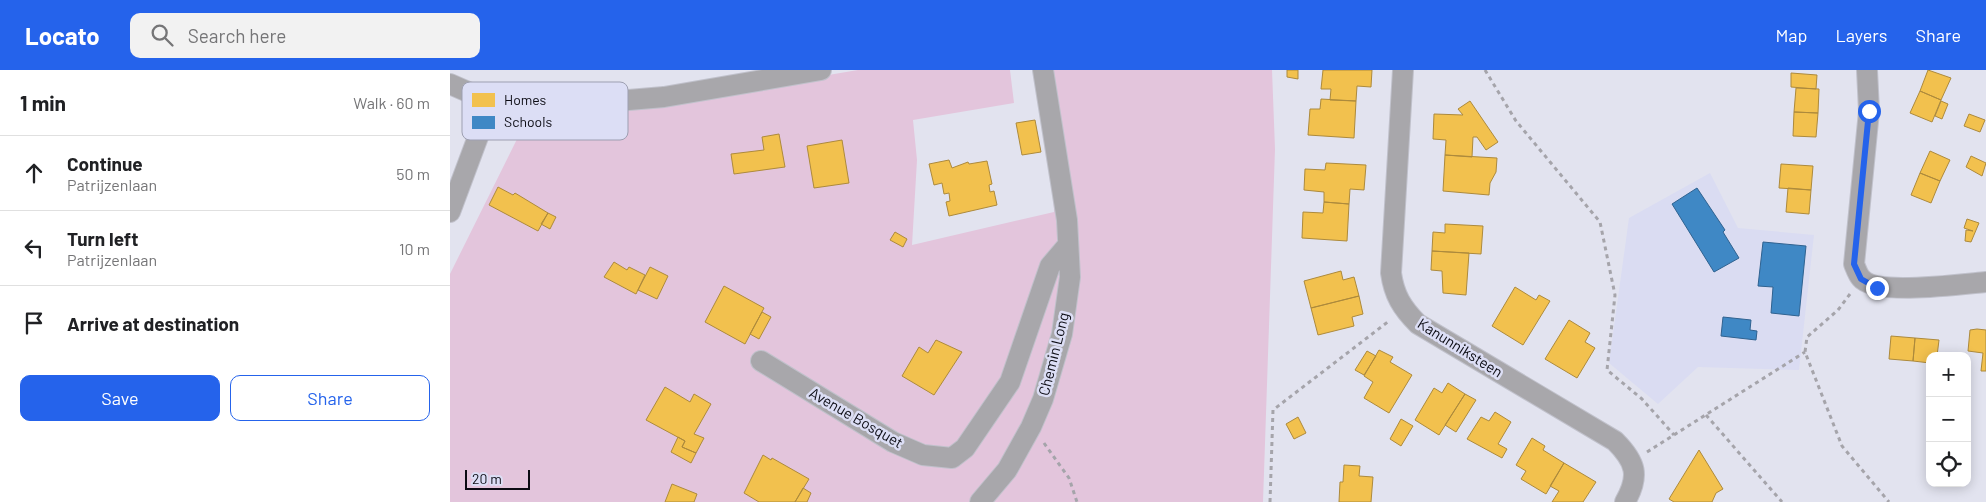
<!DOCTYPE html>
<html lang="en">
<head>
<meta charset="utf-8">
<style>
  body { margin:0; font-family:Barlow,sans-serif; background:#f2f2f2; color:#202124 }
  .controls { position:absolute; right:15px; bottom:15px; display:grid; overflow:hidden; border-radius:10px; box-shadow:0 2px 12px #0003 }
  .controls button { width:45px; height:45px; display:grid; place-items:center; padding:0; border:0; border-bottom:1px solid #e0e0e0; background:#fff; color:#202124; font:25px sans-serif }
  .scale { position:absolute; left:15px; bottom:12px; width:65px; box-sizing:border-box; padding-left:5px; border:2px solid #0b0b13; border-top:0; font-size:14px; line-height:18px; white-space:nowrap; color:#0b0b13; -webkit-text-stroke:4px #dcdef5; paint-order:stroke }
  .stop { position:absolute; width:15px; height:15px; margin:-11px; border:4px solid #2563eb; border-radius:50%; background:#fff }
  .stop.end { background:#2563eb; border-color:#fff; box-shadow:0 1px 5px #0008 }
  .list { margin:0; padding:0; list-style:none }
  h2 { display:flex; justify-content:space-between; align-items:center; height:65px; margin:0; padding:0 20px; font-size:21px }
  h2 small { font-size:16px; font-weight:400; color:#757577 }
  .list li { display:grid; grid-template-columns:32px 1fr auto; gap:15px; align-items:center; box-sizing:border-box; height:75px; padding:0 20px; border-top:1px solid #e0e0e0 }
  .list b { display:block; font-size:19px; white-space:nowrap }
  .list p { margin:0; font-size:16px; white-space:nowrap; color:#757577 }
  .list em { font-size:16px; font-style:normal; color:#757577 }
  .actions { display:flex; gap:10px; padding:15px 20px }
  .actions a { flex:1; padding:11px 0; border:1px solid #2563eb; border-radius:10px; text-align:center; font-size:18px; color:#2563eb }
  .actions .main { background:#2563eb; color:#fff }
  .icon { flex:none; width:28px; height:28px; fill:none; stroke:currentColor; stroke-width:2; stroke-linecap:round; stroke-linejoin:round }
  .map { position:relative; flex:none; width:1536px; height:432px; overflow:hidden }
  header { display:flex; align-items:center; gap:30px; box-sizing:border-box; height:70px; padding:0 25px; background:#2563eb; color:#fff }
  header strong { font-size:24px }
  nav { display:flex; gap:28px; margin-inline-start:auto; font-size:18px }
  .search { width:350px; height:45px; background:#f2f2f2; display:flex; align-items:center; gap:12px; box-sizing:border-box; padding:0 18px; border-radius:10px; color:#757577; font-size:19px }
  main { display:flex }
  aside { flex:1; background:#fff }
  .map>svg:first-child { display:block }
</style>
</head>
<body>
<header>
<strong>Locato</strong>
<div class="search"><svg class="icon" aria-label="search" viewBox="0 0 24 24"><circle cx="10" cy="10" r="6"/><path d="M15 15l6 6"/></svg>Search here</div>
<nav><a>Map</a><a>Layers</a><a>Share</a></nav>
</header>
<main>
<aside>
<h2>1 min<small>Walk · 60 m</small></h2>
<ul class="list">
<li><svg class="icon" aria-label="ahead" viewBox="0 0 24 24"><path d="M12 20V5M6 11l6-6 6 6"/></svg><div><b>Continue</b><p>Patrijzenlaan</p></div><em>50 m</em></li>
<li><svg class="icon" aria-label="left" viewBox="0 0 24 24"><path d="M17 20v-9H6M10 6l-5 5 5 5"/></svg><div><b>Turn left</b><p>Patrijzenlaan</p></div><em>10 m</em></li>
<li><svg class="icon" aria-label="arrive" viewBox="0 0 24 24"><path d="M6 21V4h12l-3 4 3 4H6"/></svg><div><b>Arrive at destination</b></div></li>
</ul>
<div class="actions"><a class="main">Save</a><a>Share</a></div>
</aside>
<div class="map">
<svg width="1536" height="432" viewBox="0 0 1536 432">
  <rect width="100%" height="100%" fill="#e2e3ef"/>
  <path fill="#dadcf2" d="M1260 103 1288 158 1364 165 1349 300 1248 297 1208 334 1159 293 1179 148Z"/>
  <path fill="#e3c5dc" d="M408 0H560L564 33 463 50 467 90 462 175 604 142 599 0H822L825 79 813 432H0V204L73 57Z"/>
  <path fill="#f2c14e" stroke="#ad8a3c" d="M837 0H848V9L837 7Z
    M873 0H922L921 17 907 16 906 31 880 30 881 19H871Z
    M1478 0 1501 8 1491 30 1470 21Z
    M1341 3 1367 5 1366 19 1341 17Z
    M1346 18 1369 19 1368 43 1344 42Z
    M1470 21 1491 30 1482 52 1460 43Z
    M871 29 906 31 904 68 858 65 860 39H870Z
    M1020 31 1048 72 1036 80 1027 67H1023L1022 87 995 85 996 70 983 69 984 44 1013 45 1008 39Z
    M1491 31 1498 34 1492 49 1485 46Z
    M1344 42 1368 43 1366 67 1343 66Z
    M1519 44 1535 50 1530 62 1514 56Z
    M585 50 591 82 572 85 566 53Z
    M329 64 335 97 284 104 281 84 314 80 312 67Z
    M392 70 399 113 364 118 357 76Z
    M1480 81 1500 90 1490 111 1470 103Z
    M995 85 1047 88 1046 102 1040 113 1039 125 993 121Z
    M1521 86 1536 93 1532 106 1516 97Z
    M499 90 502 98 518 92 519 94 537 91 542 114 539 115 540 122 544 121 547 135 499 146 496 132 500 131 499 123 494 124 492 113 484 115 479 94Z
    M876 93 916 95 914 120 900 119 899 134 874 132V122L854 120 855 99 875 100Z
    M1331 94 1363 96 1361 120 1329 118Z
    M1470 103 1490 111 1481 133 1461 125Z
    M48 117 63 125 65 123 98 143 88 161 39 135Z
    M1338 118 1361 120 1359 144 1336 142Z
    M874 132 899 134 897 171 852 168 853 142 873 143Z
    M98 143 106 147 100 159 91 154Z
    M1517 149 1529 153 1521 172 1515 171 1516 160 1523 161 1514 158Z
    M995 154 1033 156 1031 184 982 181 983 162 995 163Z
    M445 162 457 169 453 177 440 170Z
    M982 181 1019 183 1016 225 993 223 992 201 981 200Z
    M164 192 177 200 179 197 195 205 186 224 154 207Z
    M200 197 218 206 207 229 188 220Z
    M891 201 893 210 904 207 909 226 861 238 854 211Z
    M274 216 314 238 295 274 255 252Z
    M1065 217 1086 230 1089 225 1100 231 1073 275 1042 256Z
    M909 226 913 244 902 247 904 256 868 265 861 238Z
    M312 242 321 247 309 269 300 264Z
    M1119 250 1140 263 1135 272 1145 278 1127 308 1095 289Z
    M1527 259 1536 260V301H1531L1533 283 1518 281 1520 260Z
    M1441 266 1465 268 1463 291 1439 289Z
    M1465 268 1489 270 1487 286H1480V293L1463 291Z
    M486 270 512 282 484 325 452 306 469 277 478 283Z
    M929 280 943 287 940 292 962 305 939 343 914 328 923 312 914 306Z
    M917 281 926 286 914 305 905 300Z
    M998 313 1015 324 989 365 965 350 984 318 992 323Z
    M215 317 240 332 244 324 261 334 244 364 254 368 246 383 232 377 235 371 196 350Z
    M1015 324 1026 330 1006 362 995 355Z
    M1045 342 1061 352 1048 374 1057 379 1052 388 1017 369 1031 347 1039 351Z
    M848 347 856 363 844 369 836 354Z
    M951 349 963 356 951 376 940 369Z
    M228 367 235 371 232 377 246 383 241 393 221 382Z
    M1082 368 1095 376 1093 380 1114 393 1096 424 1071 409 1076 401 1066 395Z
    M1249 380 1273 419 1266 423 1262 432H1224L1219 429Z
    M313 385 321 390 322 388 359 409 345 432H309L294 423Z
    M1114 393 1146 412 1133 432H1102L1109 421 1100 416Z
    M894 395 910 396 909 406 923 407 921 432H889L890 412H893Z
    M222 414 247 424 244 432H215Z
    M353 418 361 423 357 432H345Z"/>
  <path fill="#3f88c5" stroke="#2f6290" d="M1247 118 1275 160 1273 162 1289 188 1264 202 1222 134Z
    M1313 172 1356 176 1349 246 1321 243 1323 217 1308 216Z
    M1273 247 1301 250 1300 260 1307 261 1306 270 1271 266Z"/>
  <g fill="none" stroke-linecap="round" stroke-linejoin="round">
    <g stroke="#c0c1cb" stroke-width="22">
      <path id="minor" d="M953 0 941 203C944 225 952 238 968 254L1165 371C1186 392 1190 406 1175 432
        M1417 0 1419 41 1404 194C1406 199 1408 205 1411 208 1425 226 1513 214 1536 212
        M0 14 41 32 83 35 131 34 214 27 371 0
        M0 142 41 32
        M311 291 443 372 473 385 502 388 515 378 560 312 600 196 617 176
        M530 432 557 400 581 357 593 329 612 264 620 207 617 150 593 0"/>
    </g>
    <path stroke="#a5a4aa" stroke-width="3" stroke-dasharray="4 4" stroke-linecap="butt" d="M1035 0 1066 51 1150 152 1165 225 1157 300 1192 329 1224 365
      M1400 224 1388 240 1357 267 1355 282 1392 376 1439 432
      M1256 345 1332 432
      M594 373 619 408 627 432
      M1197 382 1355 282
      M820 432 823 340 939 251"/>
    <use href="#minor" stroke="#a8a7ab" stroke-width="20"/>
  </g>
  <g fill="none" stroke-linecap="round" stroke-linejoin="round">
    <path stroke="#2563eb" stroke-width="6" d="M1419 41 1404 194 1411 209 1427 218"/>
  </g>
  <g text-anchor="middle" stroke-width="5" stroke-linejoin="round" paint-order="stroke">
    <g font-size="15" fill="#0b0b13" stroke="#dcdef5">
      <text transform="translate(1010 278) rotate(32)" y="5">Kanunniksteen</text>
      <text transform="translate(604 284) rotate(-76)" y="5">Chemin Long</text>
      <text transform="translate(406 348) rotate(30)" y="5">Avenue Bosquet</text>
    </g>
  </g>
  <rect x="12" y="12" width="166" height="58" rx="8" fill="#dcdef5" stroke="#9d9fb1" stroke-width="1"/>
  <rect x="22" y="23" width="23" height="14" fill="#f2c14e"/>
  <rect x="22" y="46" width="23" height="13" fill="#3f88c5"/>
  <g font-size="14" fill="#0b0b13">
    <text x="54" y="35">Homes</text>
    <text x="54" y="57">Schools</text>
  </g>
</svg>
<div class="controls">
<button>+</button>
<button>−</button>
<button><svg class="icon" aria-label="locate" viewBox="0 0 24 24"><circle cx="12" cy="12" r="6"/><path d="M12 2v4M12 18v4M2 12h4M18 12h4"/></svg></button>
</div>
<div class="scale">20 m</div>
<div class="stop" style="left:1419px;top:41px"></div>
<div class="stop end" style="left:1427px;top:218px"></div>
</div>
</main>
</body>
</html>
